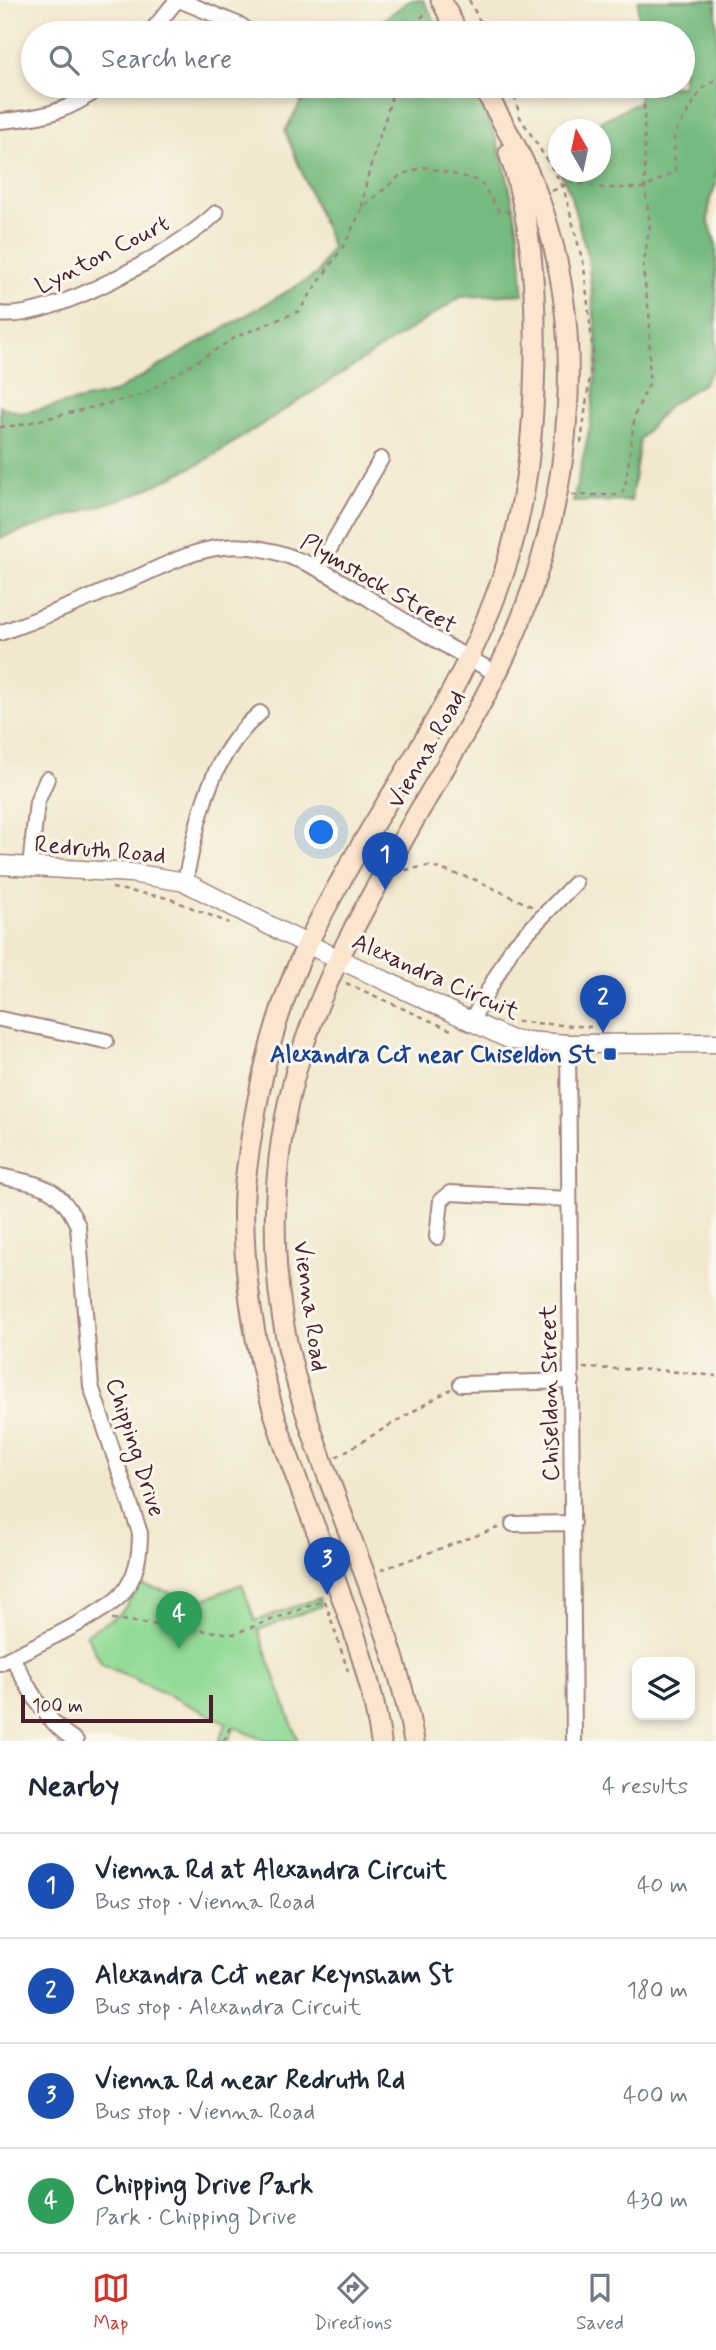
<!DOCTYPE html>
<html lang="en">
<head>
<meta charset="utf-8">
<style>
  body { margin:0; font-family:Mynerve,sans-serif; background:#f2f2f3; color:#1f2937 }
  .controls { position:absolute; right:21px; bottom:21px; display:grid; overflow:hidden; border-radius:14px; box-shadow:0 4px 10px #0003 }
  .controls button { width:63px; height:63px; display:grid; place-items:center; padding:0; border:0; border-bottom:2px solid #e0e1e3; background:#fff; color:#1f2937; font:35px sans-serif }
  .compass { position:absolute; left:548px; top:119px; width:63px; height:63px; border-radius:50%; background:#fff; box-shadow:0 4px 10px #0003; rotate:351deg }
  .scale { position:absolute; left:21px; bottom:18px; width:192px; box-sizing:border-box; padding-left:7px; border:4px solid #4a1f2b; border-top:0; font-size:19px; line-height:24px; white-space:nowrap; color:#4a1f2b; -webkit-text-stroke:5px #fbf7ec; paint-order:stroke }
  .you { position:absolute; left:322px; top:833px; width:24px; height:24px; margin:-18px; border:5px solid #fff; border-radius:50%; background:#1a73e8; box-shadow:0 0 0 10px #1a73e833 }
  .badge { display:grid; place-items:center; width:46px; height:46px; border-radius:50%; background:#d93025; color:#fff; font-size:23px; font-weight:700 }
  .pin { position:absolute; translate:-50% -58px; filter:drop-shadow(0 2px 4px #0008) }
  .pin::after { content:''; position:absolute; top:37px; width:24px; height:21px; background:inherit; clip-path:polygon(0 0,100% 0,50% 100%) }
  .list { margin:0; padding:0; list-style:none }
  h2 { display:flex; justify-content:space-between; align-items:center; height:91px; margin:0; padding:0 28px; font-size:30px }
  h2 small { font-size:23px; font-weight:400; color:#747a83 }
  .list li { display:grid; grid-template-columns:46px 1fr auto; gap:21px; align-items:center; box-sizing:border-box; height:105px; padding:0 28px; border-top:2px solid #e0e1e3 }
  .list b { display:block; font-size:26px; white-space:nowrap }
  .list p { margin:0; font-size:23px; white-space:nowrap; color:#747a83 }
  .list em { font-size:23px; font-style:normal; color:#747a83 }
  .icon { flex:none; width:38px; height:38px; fill:none; stroke:currentColor; stroke-width:2; stroke-linecap:round; stroke-linejoin:round }
  .map { position:relative; flex:none; width:716px; height:1741px; overflow:hidden }
  .search { position:absolute; background:#fff; box-shadow:0 4px 10px #0003; left:21px; right:21px; top:21px; height:77px; display:flex; align-items:center; gap:18px; box-sizing:border-box; padding:0 24px; border-radius:38px; color:#747a83; font-size:26px }
  .sheet { height:511px; background:#fff }
  nav { display:flex; justify-content:space-around; align-items:center; box-sizing:border-box; height:98px; border-top:2px solid #e0e1e3; background:#fff; font-size:19px; color:#747a83 }
  nav a { display:grid; justify-items:center; gap:4px }
  nav .on { color:#d93025 }
  .map>svg:first-child { display:block }
</style>
</head>
<body>
<div class="map">
<svg width="716" height="1741" viewBox="0 0 716 1741">
  <rect width="100%" height="100%" fill="#fbf7ec"/>
  <filter id="ink" filterUnits="userSpaceOnUse"><feTurbulence type="fractalNoise" baseFrequency=".0143" numOctaves="2"/><feDisplacementMap in="SourceGraphic" scale="14" xChannelSelector="R" yChannelSelector="G"/><feConvolveMatrix kernelMatrix="1 2 1 2 8 2 1 2 1" color-interpolation-filters="sRGB"/></filter>
  <filter id="wash" filterUnits="userSpaceOnUse"><feTurbulence type="fractalNoise" baseFrequency=".00686" numOctaves="4" result="noise"/><feDisplacementMap in="SourceGraphic" scale="28" xChannelSelector="R" yChannelSelector="G"/><feGaussianBlur stdDeviation="1.57" result="paint"/><feColorMatrix in="noise" values="0 0 0 0 0 0 0 0 0 0 0 0 0 0 0 0 0 1.4 0 .05"/><feComposite in="paint" operator="in"/></filter>
  <g filter="url(#wash)">
    <rect width="100%" height="100%" fill="#f1e8ce"/>
    <path fill="#92da95" stroke="#6e7c60" stroke-width="2" d="M242 1584 255 1621 319 1598 321 1606 258 1630 298 1741H265L235 1727 228 1741H219L227 1723 102 1664 86 1634 121 1613 141 1585 202 1600Z"/>
    <path fill="#75ba7e" stroke="#606c54" stroke-width="2" d="M410 0H423L442 33H366Z
      M638 0H716V184L710 200 708 219 716 245V364L704 383 667 407 640 439 631 501 573 502 590 427 598 352 588 258 569 190 560 172H600V130L585 129 639 102V86H683V33H638Z
      M310 86H472C505 141 522 230 523 294L461 297 203 462 134 495 0 538V406L22 413 113 393 317 274 332 246 285 131Z"/>
  </g>
  <g filter="url(#ink)">
    <g fill="none" stroke-linecap="round" stroke-linejoin="round">
      <g stroke="#9e847c" stroke-width="18">
        <path id="minor" d="M179 0 242 26
          M150 33 177 0
          M0 121C41 118 69 112 102 86
          M0 314C50 322 181 248 216 213
          M318 569 381 459
          M0 633C44 617 86 600 129 581 159 568 191 550 224 547 292 540 352 590 408 623 437 641 466 657 496 673
          M30 867 37 802 47 779
          M185 882C198 819 209 756 260 713
          M0 1019 106 1041
          M470 1023 512 948 575 883
          M568 1044 574 1741
          M0 1176C40 1185 60 1185 78 1226L91 1386 140 1533C140 1555 137 1576 122 1594 105 1614 27 1649 0 1663
          M437 1237 441 1200 450 1193 569 1199
          M461 1384 572 1381
          M513 1524 573 1523
          M12 1657C30 1690 44 1721 76 1741"/>
      </g>
      <g stroke="#9e847c" stroke-width="21">
        <path id="tertiary" d="M0 865 131 873 185 882 288 935 511 1040 568 1044 716 1043"/>
      </g>
      <g stroke="#9e847c" stroke-width="23">
        <path id="secondary" d="M441 0 458 33
          M381 1741C365 1636 316 1538 282 1438 263 1381 251 1325 246 1265 244 1238 242 1209 245 1182 255 1101 271 1020 306 947 365 823 454 714 500 584 527 509 534 432 535 352 536 285 531 218 509 153
          M414 1741C391 1613 327 1497 294 1372 274 1297 270 1214 282 1136 300 1018 351 931 409 829 448 760 492 693 521 619 572 488 588 330 538 196 524 157 502 123 483 86"/>
      </g>
      <path stroke="#9e847c" stroke-width="2.5" stroke-dasharray="5 5" stroke-linecap="butt" d="M469 0 486 33
        M408 33 428 10
        M512 86 520 117 563 186 584 266 593 352 581 443
        M552 191 571 182 604 188H645L675 171 674 134 702 89 716 79
        M362 207C367 166 385 127 394 86
        M0 427 20 425 142 395 238 336 299 311 346 242 362 208 402 174 425 167 480 181 499 211 510 212
        M572 495H620L625 488 635 414 649 384 650 321 643 269 650 224 645 188 644 101
        M405 870 429 866 476 880 533 907
        M112 888 168 898 229 923
        M346 983 451 1030
        M507 1021 591 1027
        M583 1368 659 1370 716 1376
        M336 1457 451 1389
        M381 1570 500 1527
        M325 1601 348 1671
        M112 1619 233 1634 323 1601
        M224 1741 232 1723"/>
      <use href="#minor" stroke="#fff" stroke-width="14"/>
      <use href="#tertiary" stroke="#fff" stroke-width="18"/>
      <use href="#secondary" stroke="#fbe5cf" stroke-width="19"/>
    </g>
  </g>
  <rect fill="#1a4fb4" stroke="#fbf7ec" stroke-width="2.5" x="603" y="1047" width="14" height="14" rx="3.5"/>
  <g text-anchor="middle" stroke-width="6" stroke-linejoin="round" paint-order="stroke">
    <g font-size="24" fill="#4a1f2b" stroke="#fbf7ec">
      <text transform="translate(102 254) rotate(-27)" y="8">Lynton Court</text>
      <text transform="translate(379 583) rotate(30)" y="8">Plymstock Street</text>
      <text transform="translate(426 749) rotate(-60)" y="8">Vienna Road</text>
      <text transform="translate(100 849) rotate(5)" y="8">Redruth Road</text>
      <text transform="translate(436 976) rotate(24)" y="8">Alexandra Circuit</text>
      <text transform="translate(311 1306) rotate(82)" y="8">Vienna Road</text>
      <text transform="translate(549 1393) rotate(-91)" y="8">Chiseldon Street</text>
      <text transform="translate(136 1447) rotate(72)" y="8">Chipping Drive</text>
    </g>
    <g font-size="24" font-weight="bold" fill="#164399" stroke="#fbf7ec" text-anchor="end">
      <text x="596" y="1062">Alexandra Cct near Chiseldon St</text>
    </g>
  </g>
</svg>
<div class="controls">
<button><svg class="icon" aria-label="layers" viewBox="0 0 24 24"><path d="M12 4l9 5-9 5-9-5zM3 14l9 5 9-5"/></svg></button>
</div>
<svg class="compass" viewBox="-18 -18 36 36"><path d="M0-13l5 13h-10z" fill="#e53935"/><path d="M0 13l5-13h-10z" fill="#747a83"/></svg>
<div class="scale">100 m</div>
<div class="you"></div>
<div class="pin badge" style="left:385px;top:890px;background:#1a4fb4">1</div>
<div class="pin badge" style="left:603px;top:1033px;background:#1a4fb4">2</div>
<div class="pin badge" style="left:327px;top:1595px;background:#1a4fb4">3</div>
<div class="pin badge" style="left:179px;top:1649px;background:#2e9e5b">4</div>
<div class="search"><svg class="icon" aria-label="search" viewBox="0 0 24 24"><circle cx="10" cy="10" r="6"/><path d="M15 15l6 6"/></svg>Search here</div>
</div>
<section class="sheet">
<h2>Nearby<small>4 results</small></h2>
<ul class="list">
<li><span class="badge" style="background:#1a4fb4">1</span><div><b>Vienna Rd at Alexandra Circuit</b><p>Bus stop · Vienna Road</p></div><em>40 m</em></li>
<li><span class="badge" style="background:#1a4fb4">2</span><div><b>Alexandra Cct near Keynsham St</b><p>Bus stop · Alexandra Circuit</p></div><em>180 m</em></li>
<li><span class="badge" style="background:#1a4fb4">3</span><div><b>Vienna Rd near Redruth Rd</b><p>Bus stop · Vienna Road</p></div><em>400 m</em></li>
<li><span class="badge" style="background:#2e9e5b">4</span><div><b>Chipping Drive Park</b><p>Park · Chipping Drive</p></div><em>430 m</em></li>
</ul>
</section>
<nav>
<a class="on"><svg class="icon" aria-label="map" viewBox="0 0 24 24"><path d="M3 6l6-2 6 2 6-2v14l-6 2-6-2-6 2zM9 4v14M15 6v14"/></svg>Map</a>
<a><svg class="icon" aria-label="directions" viewBox="0 0 24 24"><path d="M12 3l9 9-9 9-9-9zM9 14v-3h6M13 9l2 2-2 2"/></svg>Directions</a>
<a><svg class="icon" aria-label="saved" viewBox="0 0 24 24"><path d="M7 4h10v16l-5-4-5 4z"/></svg>Saved</a>
</nav>
</body>
</html>
